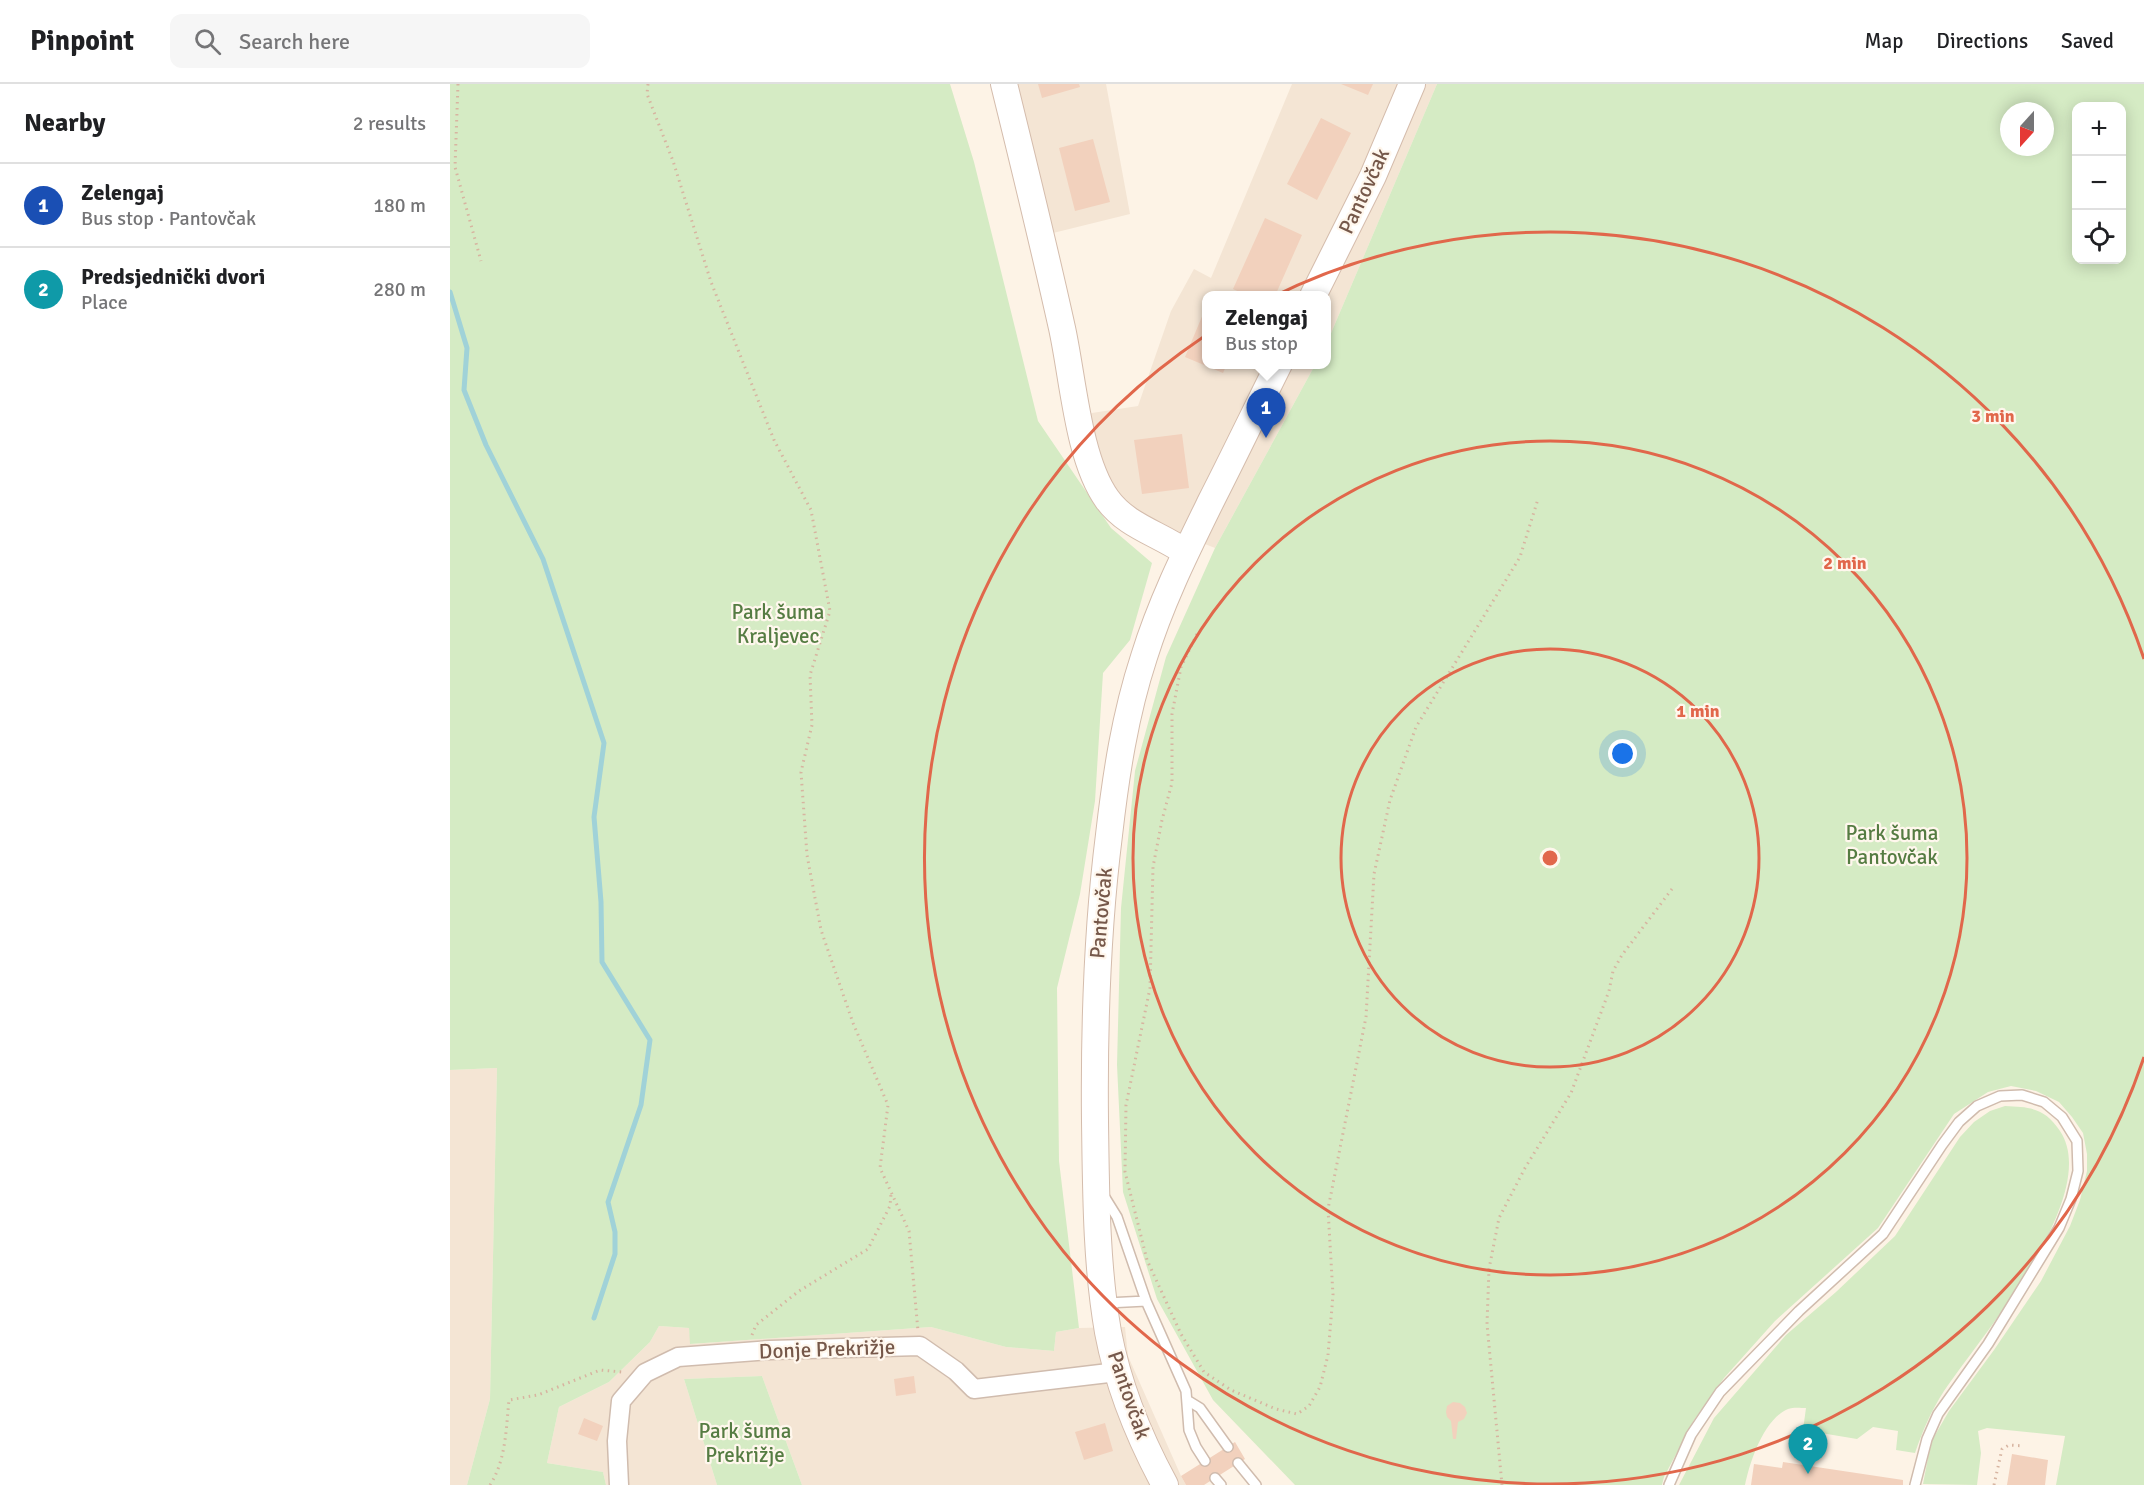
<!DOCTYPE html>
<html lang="en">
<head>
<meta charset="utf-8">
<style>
  body { margin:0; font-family:Signika,sans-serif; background:#f6f6f6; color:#202124 }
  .controls { position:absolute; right:18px; top:18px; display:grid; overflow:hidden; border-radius:12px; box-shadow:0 3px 15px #0003 }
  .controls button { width:54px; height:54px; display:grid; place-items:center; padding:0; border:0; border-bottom:2px solid #e0e0e0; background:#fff; color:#202124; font:30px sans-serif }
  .compass { position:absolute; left:1550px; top:18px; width:54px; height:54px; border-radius:50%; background:#fff; box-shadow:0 3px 15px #0003; rotate:201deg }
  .you { position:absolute; left:1173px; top:670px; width:21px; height:21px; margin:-15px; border:4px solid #fff; border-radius:50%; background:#1a73e8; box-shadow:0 0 0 9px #1a73e833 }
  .badge { display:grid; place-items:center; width:39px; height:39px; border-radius:50%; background:#e7684b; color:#fff; font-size:20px; font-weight:700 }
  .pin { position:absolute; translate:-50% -50px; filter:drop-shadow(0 2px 3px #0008) }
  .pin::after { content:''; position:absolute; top:32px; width:21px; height:18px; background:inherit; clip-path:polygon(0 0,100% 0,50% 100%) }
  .popup { position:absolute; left:752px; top:207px; width:129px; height:78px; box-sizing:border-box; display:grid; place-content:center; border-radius:12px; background:#fff; filter:drop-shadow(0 2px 4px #0005); font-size:20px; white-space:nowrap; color:#757577 }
  .popup b { font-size:22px; color:#202124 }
  .popup::after { content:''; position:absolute; left:50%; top:100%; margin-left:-12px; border:12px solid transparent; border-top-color:#fff }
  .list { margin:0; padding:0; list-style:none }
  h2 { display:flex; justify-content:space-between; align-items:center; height:78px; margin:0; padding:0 24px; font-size:26px }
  h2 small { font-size:20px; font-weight:400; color:#757577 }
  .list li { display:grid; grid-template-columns:39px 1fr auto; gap:18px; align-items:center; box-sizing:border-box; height:84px; padding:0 24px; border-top:2px solid #e0e0e0 }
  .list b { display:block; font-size:22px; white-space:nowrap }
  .list p { margin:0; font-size:20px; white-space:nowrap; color:#757577 }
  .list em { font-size:20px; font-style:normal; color:#757577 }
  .icon { flex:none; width:33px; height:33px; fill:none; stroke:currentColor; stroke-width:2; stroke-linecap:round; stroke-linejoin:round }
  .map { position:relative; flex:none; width:1694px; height:1401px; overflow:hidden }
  header { display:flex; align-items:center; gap:36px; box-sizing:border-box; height:84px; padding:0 30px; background:#fff; border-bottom:2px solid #e0e0e0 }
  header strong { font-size:28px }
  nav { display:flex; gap:33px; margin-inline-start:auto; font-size:21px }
  .search { width:420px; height:54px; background:#f6f6f6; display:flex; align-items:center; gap:15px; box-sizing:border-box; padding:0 21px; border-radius:12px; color:#757577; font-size:22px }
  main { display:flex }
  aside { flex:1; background:#fff }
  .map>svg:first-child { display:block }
</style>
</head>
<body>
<header>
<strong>Pinpoint</strong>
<div class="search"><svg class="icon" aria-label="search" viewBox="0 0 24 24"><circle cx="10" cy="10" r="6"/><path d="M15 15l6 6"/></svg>Search here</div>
<nav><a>Map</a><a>Directions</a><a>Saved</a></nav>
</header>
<main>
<aside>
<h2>Nearby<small>2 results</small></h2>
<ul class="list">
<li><span class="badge" style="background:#1a4fb4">1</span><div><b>Zelengaj</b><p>Bus stop · Pantovčak</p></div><em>180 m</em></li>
<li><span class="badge" style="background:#0f9aa8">2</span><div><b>Predsjednički dvori</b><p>Place</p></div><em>280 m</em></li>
</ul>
</aside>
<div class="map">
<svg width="1694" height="1401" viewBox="0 0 1694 1401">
  <rect width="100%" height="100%" fill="#fdf3e6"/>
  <path fill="#f4e5d4" d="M562 0H656L680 130 599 150Z
    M842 0H987L876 261V212H756V280L865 281 765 464 697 437 658 407 634 333 642 329 688 322 721 227 744 185 761 194Z
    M47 984 40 1315 17 1401H0V986Z
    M209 1242 239 1244 241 1260 481 1243 556 1263 604 1267 606 1248 629 1244 675 1243 678 1272 731 1392 736 1401H352L312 1292 234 1295 267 1401H156L153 1388 97 1379 109 1323 159 1298 200 1258Z"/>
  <path fill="#d5ebc4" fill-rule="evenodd" d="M0 0H500L524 78 588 337 661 444 702 479 680 556 653 589 645 717 630 810 607 904 609 1077 629 1244 606 1248 604 1267 556 1263 481 1243 240 1260 239 1244 209 1242 200 1258 159 1298 109 1323 97 1379 153 1388 156 1401H17L40 1315 47 984 0 986Z
    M987 0H1694V1401H1606L1615 1352 1537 1344 1528 1347 1531 1369 1527 1401 1473 1400 1481 1358 1499 1327 1544 1266 1591 1197 1620 1142 1630 1116 1637 1087V1070L1633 1049 1622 1033 1609 1018 1586 1007 1561 1002 1538 1008 1504 1030 1428 1144 1325 1237 1274 1294 1244 1336 1214 1393 1212 1401H845L763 1316 707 1215 673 1108 667 981 671 824 685 687 716 573 765 464 865 281 876 280V261ZM1626 22H1672V176H1626ZM1559 27H1595V63H1559Z
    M1555 1022C1580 1023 1595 1024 1610 1047 1653 1111 1530 1254 1494 1307 1481 1327 1473 1346 1465 1369L1446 1366 1448 1347 1423 1343 1407 1355 1353 1346 1356 1324C1351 1324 1343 1323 1338 1325 1313 1336 1300 1378 1295 1401H1229L1264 1334 1336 1251 1386 1208 1445 1152 1510 1053 1524 1038 1540 1027Z
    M312 1292 352 1401H267L234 1295Z"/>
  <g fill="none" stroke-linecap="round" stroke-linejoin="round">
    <path stroke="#a0d2d8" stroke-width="5" d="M0 208 17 264 14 306 36 361 93 475 154 659 144 733 151 818 152 878 200 956 191 1021 158 1118 165 1148V1170L144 1234"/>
  </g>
  <path fill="#f2d1bd" d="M588 0H629L630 3 592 14Z
    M891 0H923L918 11Z
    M871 34 901 49 867 116 837 100Z
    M643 55 660 118 625 127 609 64Z
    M815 134 852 151 825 212H798L783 205Z
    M756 223V280H777L773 289 735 273Z
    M732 350 739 404 692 410 684 356Z
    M464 1292 466 1309 446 1312 444 1295Z
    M1003 1318 1010 1319 1015 1323 1017 1329 1014 1335 1008 1338 1006 1355H1003L1001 1337 997 1333 996 1328 997 1322Z
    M134 1334 153 1342 147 1357 128 1350Z
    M655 1339 663 1367 634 1376 625 1348Z
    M785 1358 795 1375 754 1401H736L731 1392Z
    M1562 1370 1598 1376 1595 1401H1557Z
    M1333 1378 1453 1396V1401H1301L1304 1380 1332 1384Z"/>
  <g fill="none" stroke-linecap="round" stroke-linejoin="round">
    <g stroke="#d0bcae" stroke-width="12">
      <path id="lane" d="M654 1112 667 1133 696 1217
        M657 1219 696 1217 736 1307 739 1346 746 1363 755 1377
        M737 1316 750 1324 778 1363
        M788 1379 806 1401
        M765 1394 771 1401
        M1219 1401 1241 1351 1270 1308 1349 1227 1433 1150 1492 1061 1509 1038 1527 1022 1550 1012 1572 1011 1594 1018 1612 1033 1627 1057 1628 1087 1621 1115 1609 1144 1538 1260 1488 1330 1477 1355 1465 1401"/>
    </g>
    <g stroke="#d0bcae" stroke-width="21">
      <path id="street" d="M169 1401 167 1357 171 1317 195 1289 228 1273 320 1266 470 1262 506 1287 524 1305 667 1288"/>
    </g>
    <g stroke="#d4bcac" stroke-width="28">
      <path id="secondary" d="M554 0C574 81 594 163 612 244 623 294 628 375 657 415 676 442 710 450 735 468
        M863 212 923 92 962 0
        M715 1401C689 1353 668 1301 658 1248 646 1179 646 1107 645 1037 644 941 647 846 659 751 666 690 675 631 694 573 711 518 736 468 761 417 784 372 806 326 829 280"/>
    </g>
    <path stroke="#d7b4a0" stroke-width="3" stroke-dasharray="1.5 4.5" stroke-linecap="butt" d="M8 0 5 83 31 177
      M198 0 197 10 223 77 261 198 324 356 361 426 380 527 360 591 362 641 351 688 357 771 371 846 403 939 438 1021 430 1084 459 1147 468 1247
      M747 550 731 583 722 630V699L712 736 703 783 700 904 676 1021 675 1088 697 1176 731 1250 754 1288 781 1306 826 1325 847 1330 859 1322 870 1303 878 1271 883 1211 878 1125 916 933 924 790 940 716 966 643 1070 473 1088 415
      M302 1251 306 1241 349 1207 418 1165 440 1122 441 1110
      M40 1401C56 1376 56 1345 59 1316L88 1311 150 1286 172 1288
      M1052 1401 1037 1240 1039 1185 1049 1134 1075 1084 1121 1009 1159 907 1163 887 1172 871 1222 805
      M1544 1401 1552 1365 1559 1361 1574 1362"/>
    <use href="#lane" stroke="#fff" stroke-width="9"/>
    <use href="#street" stroke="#fff" stroke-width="18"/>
    <use href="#secondary" stroke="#fff" stroke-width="26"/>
  </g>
  <g fill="none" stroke="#e1674b" stroke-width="3">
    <circle cx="1100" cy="774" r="209"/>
    <circle cx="1100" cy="774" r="417"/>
    <path d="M1694 973A626 626 0 1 1 1694 575"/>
  </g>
  <g text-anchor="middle" stroke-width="4.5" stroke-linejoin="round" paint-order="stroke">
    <g font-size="21" fill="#76584a" stroke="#fff7ed">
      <text transform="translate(914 107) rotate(-65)" y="7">Pantovčak</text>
      <text transform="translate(651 829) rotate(-85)" y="7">Pantovčak</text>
      <text transform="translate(377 1265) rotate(-2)" y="7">Donje Prekrižje</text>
      <text transform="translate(679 1311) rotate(71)" y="7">Pantovčak</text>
    </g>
    <g font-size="21" fill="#557c42" stroke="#fff7ed">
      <text x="328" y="535">Park šuma<tspan x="328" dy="24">Kraljevec</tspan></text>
      <text x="1442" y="756">Park šuma<tspan x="1442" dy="24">Pantovčak</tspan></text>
      <text x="295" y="1354">Park šuma<tspan x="295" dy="24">Prekrižje</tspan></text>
    </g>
  </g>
  <circle cx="1100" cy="774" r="9" fill="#e1674b" stroke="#fff7ed" stroke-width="3"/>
  <g font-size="18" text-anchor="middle" font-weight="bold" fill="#e1674b" stroke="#fff7ed" stroke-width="4.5" stroke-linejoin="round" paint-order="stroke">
    <text x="1543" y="338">3 min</text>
    <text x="1395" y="485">2 min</text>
    <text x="1248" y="633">1 min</text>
  </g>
</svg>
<div class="controls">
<button>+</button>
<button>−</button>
<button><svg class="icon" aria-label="locate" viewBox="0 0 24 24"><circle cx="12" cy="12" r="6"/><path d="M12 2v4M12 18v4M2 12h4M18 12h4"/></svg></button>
</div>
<svg class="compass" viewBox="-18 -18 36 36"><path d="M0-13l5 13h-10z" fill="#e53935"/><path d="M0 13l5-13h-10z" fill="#757577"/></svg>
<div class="you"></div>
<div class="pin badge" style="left:816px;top:354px;background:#1a4fb4">1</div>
<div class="popup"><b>Zelengaj</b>Bus stop</div>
<div class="pin badge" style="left:1358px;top:1390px;background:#0f9aa8">2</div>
</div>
</main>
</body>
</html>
